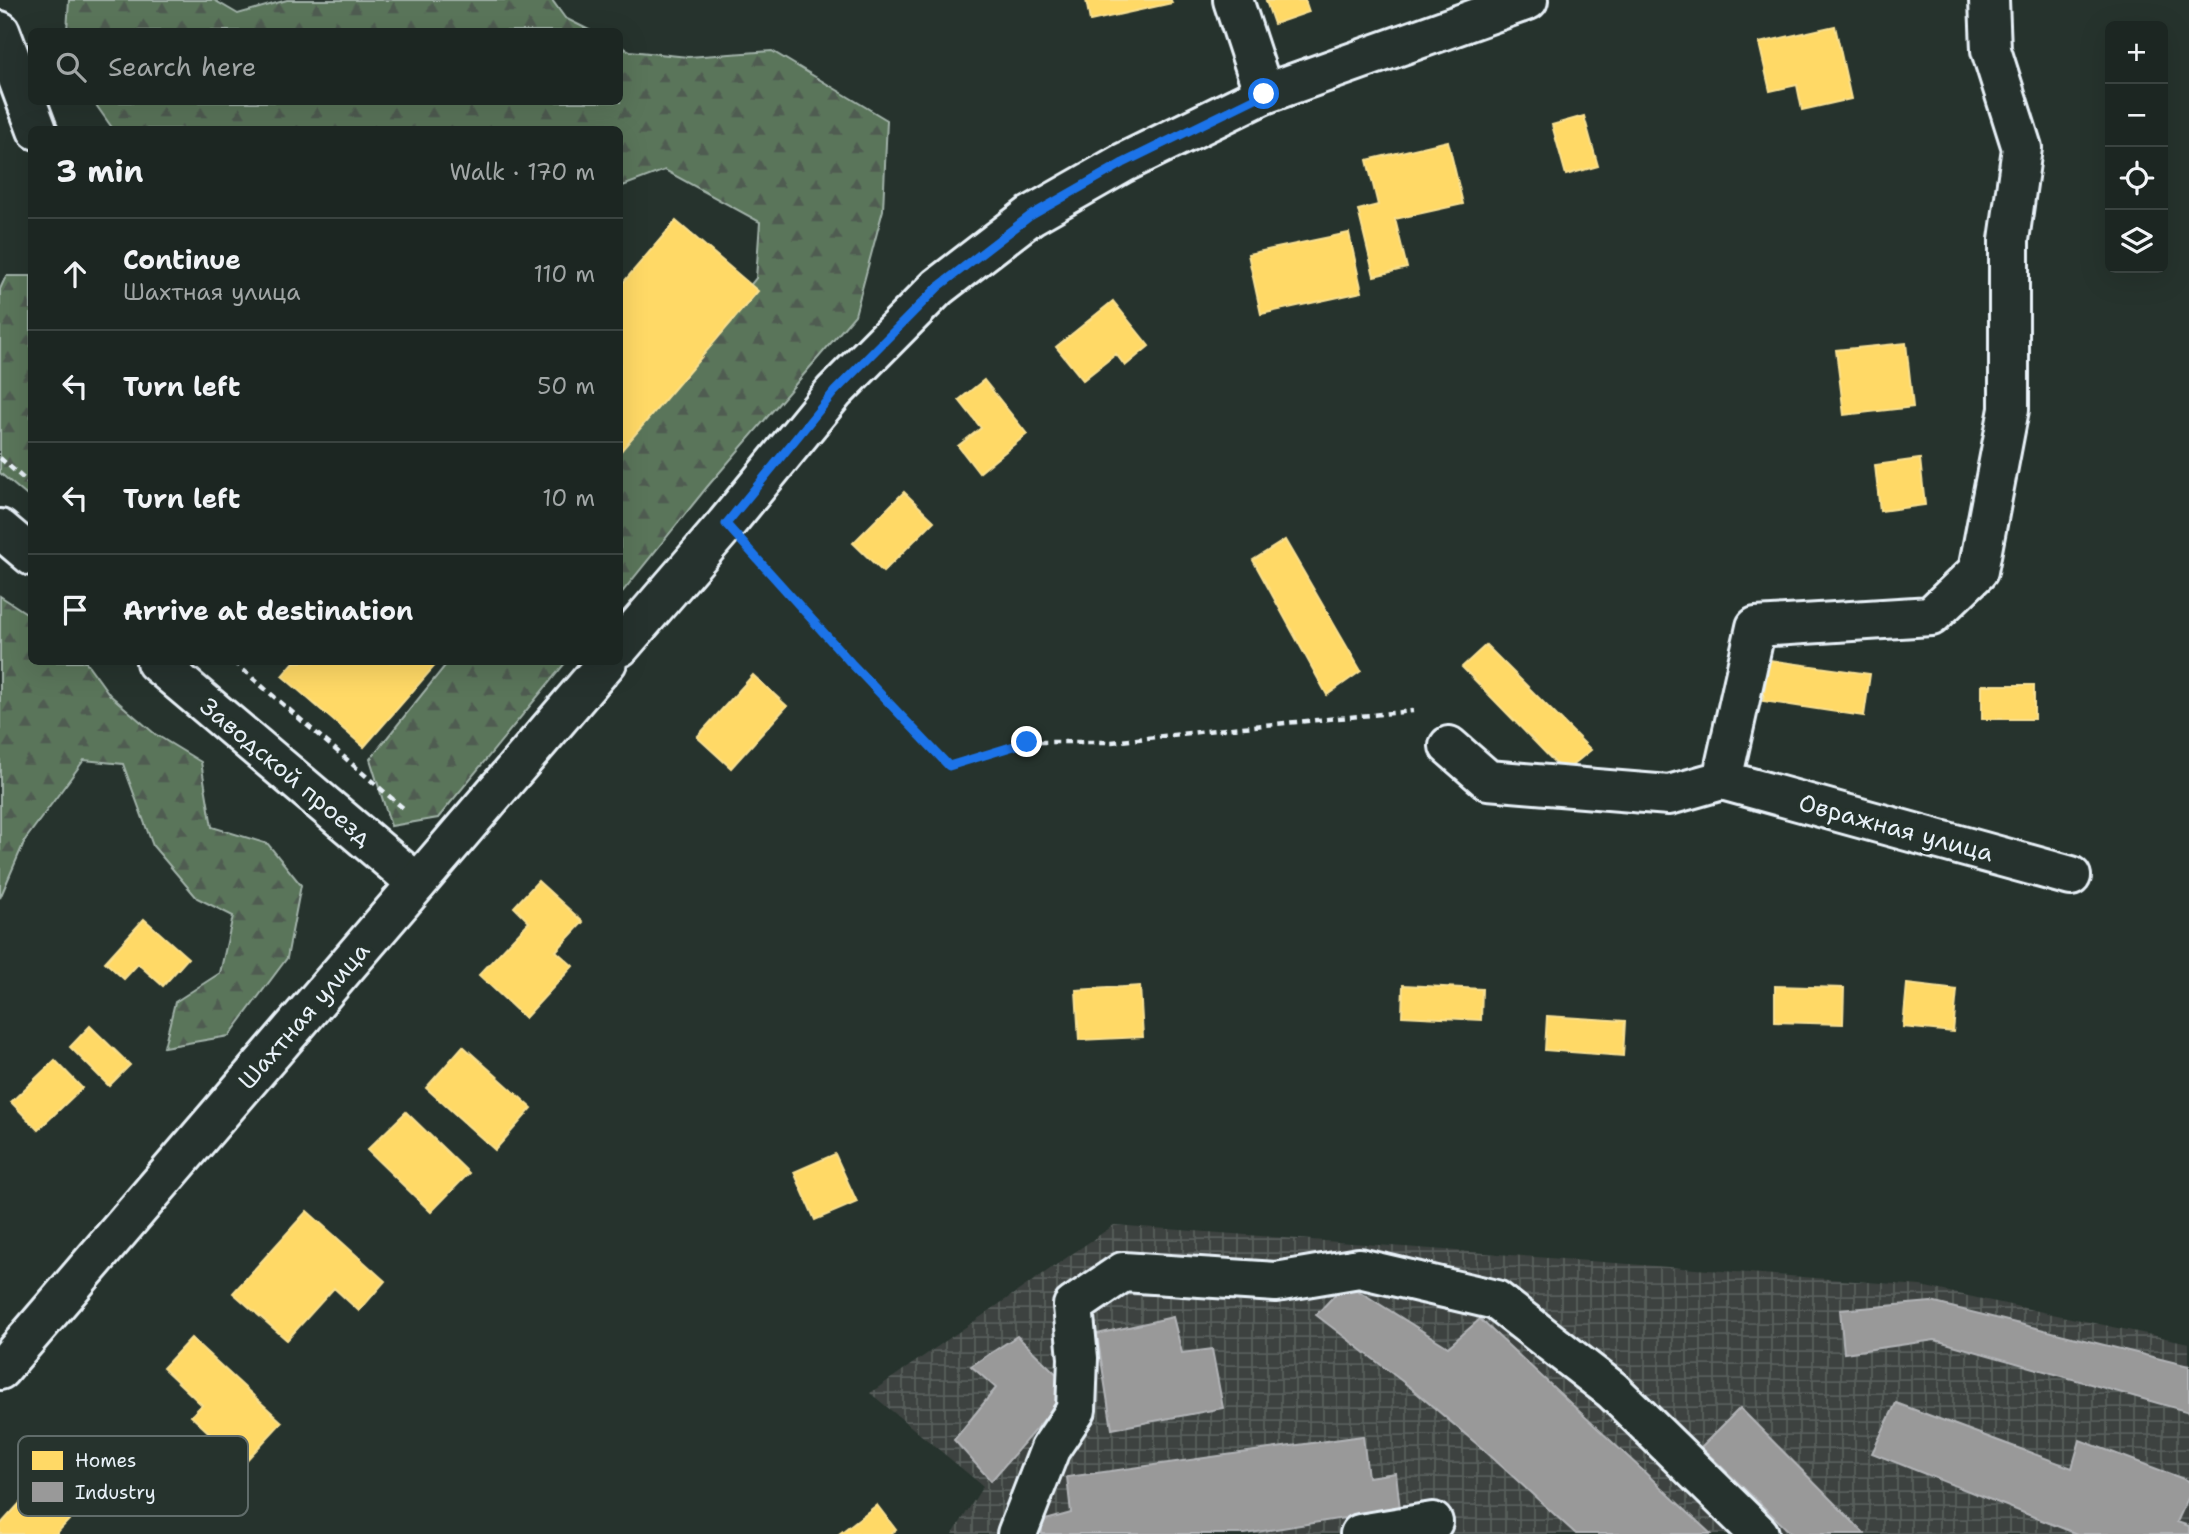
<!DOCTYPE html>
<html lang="en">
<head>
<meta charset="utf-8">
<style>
  body { margin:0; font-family:"Shantell Sans",sans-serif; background:#29322f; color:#f1f3f6 }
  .controls { position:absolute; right:21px; top:21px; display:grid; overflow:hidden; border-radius:10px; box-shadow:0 7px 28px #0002 }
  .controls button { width:63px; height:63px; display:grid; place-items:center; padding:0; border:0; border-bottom:2px solid #3a4340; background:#1c2622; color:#f1f3f6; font:35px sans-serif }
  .stop { position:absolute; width:21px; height:21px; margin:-16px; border:5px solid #1a73e8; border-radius:50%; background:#fff }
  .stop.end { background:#1a73e8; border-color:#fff; box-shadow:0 2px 7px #0008 }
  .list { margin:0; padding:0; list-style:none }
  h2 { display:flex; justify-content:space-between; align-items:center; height:91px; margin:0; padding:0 28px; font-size:30px }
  h2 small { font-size:23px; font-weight:400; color:#a0a5a5 }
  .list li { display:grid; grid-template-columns:46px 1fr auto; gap:21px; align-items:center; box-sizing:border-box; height:112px; padding:0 28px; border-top:2px solid #3a4340 }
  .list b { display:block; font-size:26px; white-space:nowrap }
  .list p { margin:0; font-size:23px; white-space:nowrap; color:#a0a5a5 }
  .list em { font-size:23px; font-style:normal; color:#a0a5a5 }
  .icon { flex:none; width:38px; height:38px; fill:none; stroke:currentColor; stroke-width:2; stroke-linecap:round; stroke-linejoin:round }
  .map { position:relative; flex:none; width:2189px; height:1534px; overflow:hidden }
  .search { position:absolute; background:#1c2622; box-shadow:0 7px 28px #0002; left:28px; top:28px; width:595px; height:77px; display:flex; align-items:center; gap:18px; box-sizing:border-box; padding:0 24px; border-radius:10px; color:#a0a5a5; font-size:26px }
  .panel { position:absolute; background:#1c2622; box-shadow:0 7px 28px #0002; left:28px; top:126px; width:595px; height:539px; border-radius:10px }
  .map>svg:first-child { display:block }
</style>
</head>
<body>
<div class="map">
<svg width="2189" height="1534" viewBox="0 0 2189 1534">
  <defs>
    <pattern id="industrial-grid" width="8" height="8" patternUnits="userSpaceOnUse" patternTransform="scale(1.75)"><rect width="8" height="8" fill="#3c423f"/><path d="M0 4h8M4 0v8" fill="none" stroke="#585e5c"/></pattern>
    <pattern id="forest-firs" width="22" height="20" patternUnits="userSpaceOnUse" patternTransform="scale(1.75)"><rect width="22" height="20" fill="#5a745a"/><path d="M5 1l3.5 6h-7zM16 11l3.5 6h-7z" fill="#4f5c51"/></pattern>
  </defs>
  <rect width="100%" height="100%" fill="#26332d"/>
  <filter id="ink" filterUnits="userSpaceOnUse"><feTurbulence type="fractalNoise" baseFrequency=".0143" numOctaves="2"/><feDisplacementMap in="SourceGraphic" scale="14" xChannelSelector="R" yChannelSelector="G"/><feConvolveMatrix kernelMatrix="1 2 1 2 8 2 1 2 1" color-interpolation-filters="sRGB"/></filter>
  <g filter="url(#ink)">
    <path fill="url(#industrial-grid)" d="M1114 1225 1921 1286 2189 1343V1534H953L983 1486 870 1393Z"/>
    <path fill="url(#forest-firs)" stroke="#a1b2a9" stroke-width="2" d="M69 0H214L238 14 287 0H552L565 18 591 31H67Z
      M620 46 630 51 688 57 772 51 887 120 883 210 855 315 707 487 620 595V448L756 278 760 222 665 170 620 187V130L113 129 94 102H620Z
      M6 276H31V499L0 473V289Z
      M0 596 31 616 32 662H86L110 695 155 734 201 762 212 827 268 844 301 885 287 958 229 1036 164 1047 175 1002 220 973 233 916 197 898 153 846 123 764 84 760 25 840 0 898Z
      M448 662H566L438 818 391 826 370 759Z"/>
    <path fill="#ffd966" stroke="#f8e092" stroke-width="2" d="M1086 0H1171L1172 3 1090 21Z
      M1305 0 1309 12 1274 24 1266 1Z
      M1835 26 1851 99 1802 110 1797 85 1770 91 1759 43Z
      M1584 116 1598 166 1566 175 1552 125Z
      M1448 141 1463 204 1395 219 1407 268 1374 276 1358 210 1378 205 1367 160Z
      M676 221 758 291 620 452V286Z
      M1349 233 1362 292 1261 314 1248 254Z
      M1113 301 1149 346 1125 366 1116 354 1083 380 1056 347Z
      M1906 343 1913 407 1844 415 1836 350Z
      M984 380 1027 434 979 473 958 446 981 428 959 400Z
      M1920 459 1925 505 1880 511 1875 465Z
      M904 492 934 521 883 572 853 543Z
      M1285 540 1361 671 1327 695 1253 560Z
      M1486 645 1591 750 1564 772 1462 667Z
      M1769 660 1870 674 1864 716 1763 701Z
      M294 662H438L364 747 282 676Z
      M753 675 787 706 731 768 697 737Z
      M1982 685H2034V719H1982Z
      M538 881 583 922 556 951 573 966 525 1018 479 975 529 922 514 907Z
      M144 919 188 958 163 986 138 964 124 979 105 962Z
      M1907 984 1957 990 1953 1032 1903 1027Z
      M1403 985 1482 989 1481 1020 1402 1016Z
      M1140 986 1143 1037 1079 1040 1076 990Z
      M1775 986 1844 988 1843 1024 1775 1022Z
      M1547 1016 1625 1021 1623 1056 1545 1050Z
      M90 1026 130 1065 109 1086 70 1047Z
      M463 1046 532 1108 495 1150 426 1088Z
      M55 1060 82 1088 38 1130 11 1102Z
      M406 1112 469 1173 431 1212 367 1150Z
      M835 1154 857 1202 815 1220 794 1172Z
      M307 1211 385 1281 359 1311 334 1288 287 1340 233 1293Z
      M191 1338 282 1422 243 1464 191 1416 202 1405 163 1368Z
      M71 1447 107 1479 56 1534H0V1525Z
      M877 1505 896 1530 890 1534H839Z"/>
    <path fill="#999" stroke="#b1b3b6" stroke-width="2" d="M1346 1283 1448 1347 1480 1319 1711 1534H1576L1485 1451 1411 1388 1316 1315Z
      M1931 1302 2189 1366V1412L1935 1340 1844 1353 1840 1310Z
      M1173 1317 1182 1353 1212 1349 1223 1408 1112 1429 1097 1334Z
      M1017 1336 1071 1388 991 1481 954 1440 996 1388 971 1366Z
      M1896 1403 2072 1468 2080 1440 2189 1481V1496L2177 1522 2189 1526V1534H2077L1872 1453Z
      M1740 1408 1865 1534H1792L1701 1447Z
      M1363 1436 1368 1477 1396 1473 1400 1509 1245 1534H1042V1521L1071 1513 1067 1477Z"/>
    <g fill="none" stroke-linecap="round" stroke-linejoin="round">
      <g stroke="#e8f1f8" stroke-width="44">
        <path id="minor" d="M1233 0 1264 94
          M0 31 37 130
          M0 529 32 556
          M156 662 417 883
          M1449 746 1488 780 1669 795 1722 780
          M1722 780 1756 627 1931 616 1978 571 2009 409V240L2022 148 1991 50 1989 0
          M1722 780 2071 876
          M1017 1534 1050 1449 1076 1410 1078 1358 1073 1306 1123 1272 1276 1282 1359 1268 1496 1300 1612 1390 1759 1534
          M1360 1534 1433 1522"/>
      </g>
      <g stroke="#e8f1f8" stroke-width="44">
        <path id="major" d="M620 647 726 524 834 392 938 287 1030 216 1123 163 1264 94 1528 0
          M0 1370 607 662"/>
      </g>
      <path stroke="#e8f1f8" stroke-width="4.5" stroke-dasharray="7 5" stroke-linecap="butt" d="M0 458 32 486
        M752 553 851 663 949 766 1027 742H1112L1233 728 1413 711
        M234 662 403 808"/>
      <use href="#minor" stroke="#26332d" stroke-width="38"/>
      <use href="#major" stroke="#26332d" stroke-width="38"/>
    </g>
  </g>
  <g fill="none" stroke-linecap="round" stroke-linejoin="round" filter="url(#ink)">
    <path stroke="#1a73e8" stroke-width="9" d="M1027 742 949 766 851 663 726 524 834 392 938 287 1030 216 1123 163 1264 94"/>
  </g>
  <g text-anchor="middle" stroke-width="7" stroke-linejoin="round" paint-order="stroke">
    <g font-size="24" fill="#e8f1f8" stroke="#26332d">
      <text transform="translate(286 772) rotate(40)" y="8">Заводской проезд</text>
      <text transform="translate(1896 828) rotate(15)" y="8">Овражная улица</text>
      <text transform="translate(304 1016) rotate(-49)" y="8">Шахтная улица</text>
    </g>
  </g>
  <rect x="18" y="1436" width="230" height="80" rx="10" fill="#26332d" stroke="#606c6a" stroke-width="2"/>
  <rect x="32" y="1451" width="31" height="19" fill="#ffd966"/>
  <rect x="32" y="1482" width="31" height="20" fill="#999"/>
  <g font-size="19" fill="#e8f1f8">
    <text x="75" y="1467">Homes</text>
    <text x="75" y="1499">Industry</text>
  </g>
</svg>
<div class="controls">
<button>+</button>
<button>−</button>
<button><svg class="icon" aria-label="locate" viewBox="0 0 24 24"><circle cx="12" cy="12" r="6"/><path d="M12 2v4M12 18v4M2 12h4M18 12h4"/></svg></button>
<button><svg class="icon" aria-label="layers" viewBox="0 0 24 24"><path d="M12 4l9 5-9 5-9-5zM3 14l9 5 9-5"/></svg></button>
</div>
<div class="stop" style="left:1264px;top:94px"></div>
<div class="stop end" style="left:1027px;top:742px"></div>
<div class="search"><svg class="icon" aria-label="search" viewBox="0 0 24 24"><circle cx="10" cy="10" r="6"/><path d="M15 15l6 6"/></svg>Search here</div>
<section class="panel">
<h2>3 min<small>Walk · 170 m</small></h2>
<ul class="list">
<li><svg class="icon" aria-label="ahead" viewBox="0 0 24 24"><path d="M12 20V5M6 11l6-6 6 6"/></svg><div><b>Continue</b><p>Шахтная улица</p></div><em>110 m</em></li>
<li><svg class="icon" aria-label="left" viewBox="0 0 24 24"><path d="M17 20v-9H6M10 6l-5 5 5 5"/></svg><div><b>Turn left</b></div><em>50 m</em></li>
<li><svg class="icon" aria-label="left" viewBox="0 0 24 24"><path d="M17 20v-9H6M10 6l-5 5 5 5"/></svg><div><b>Turn left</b></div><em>10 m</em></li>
<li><svg class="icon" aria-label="arrive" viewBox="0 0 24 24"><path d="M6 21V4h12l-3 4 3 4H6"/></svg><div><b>Arrive at destination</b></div></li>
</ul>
</section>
</div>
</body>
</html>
